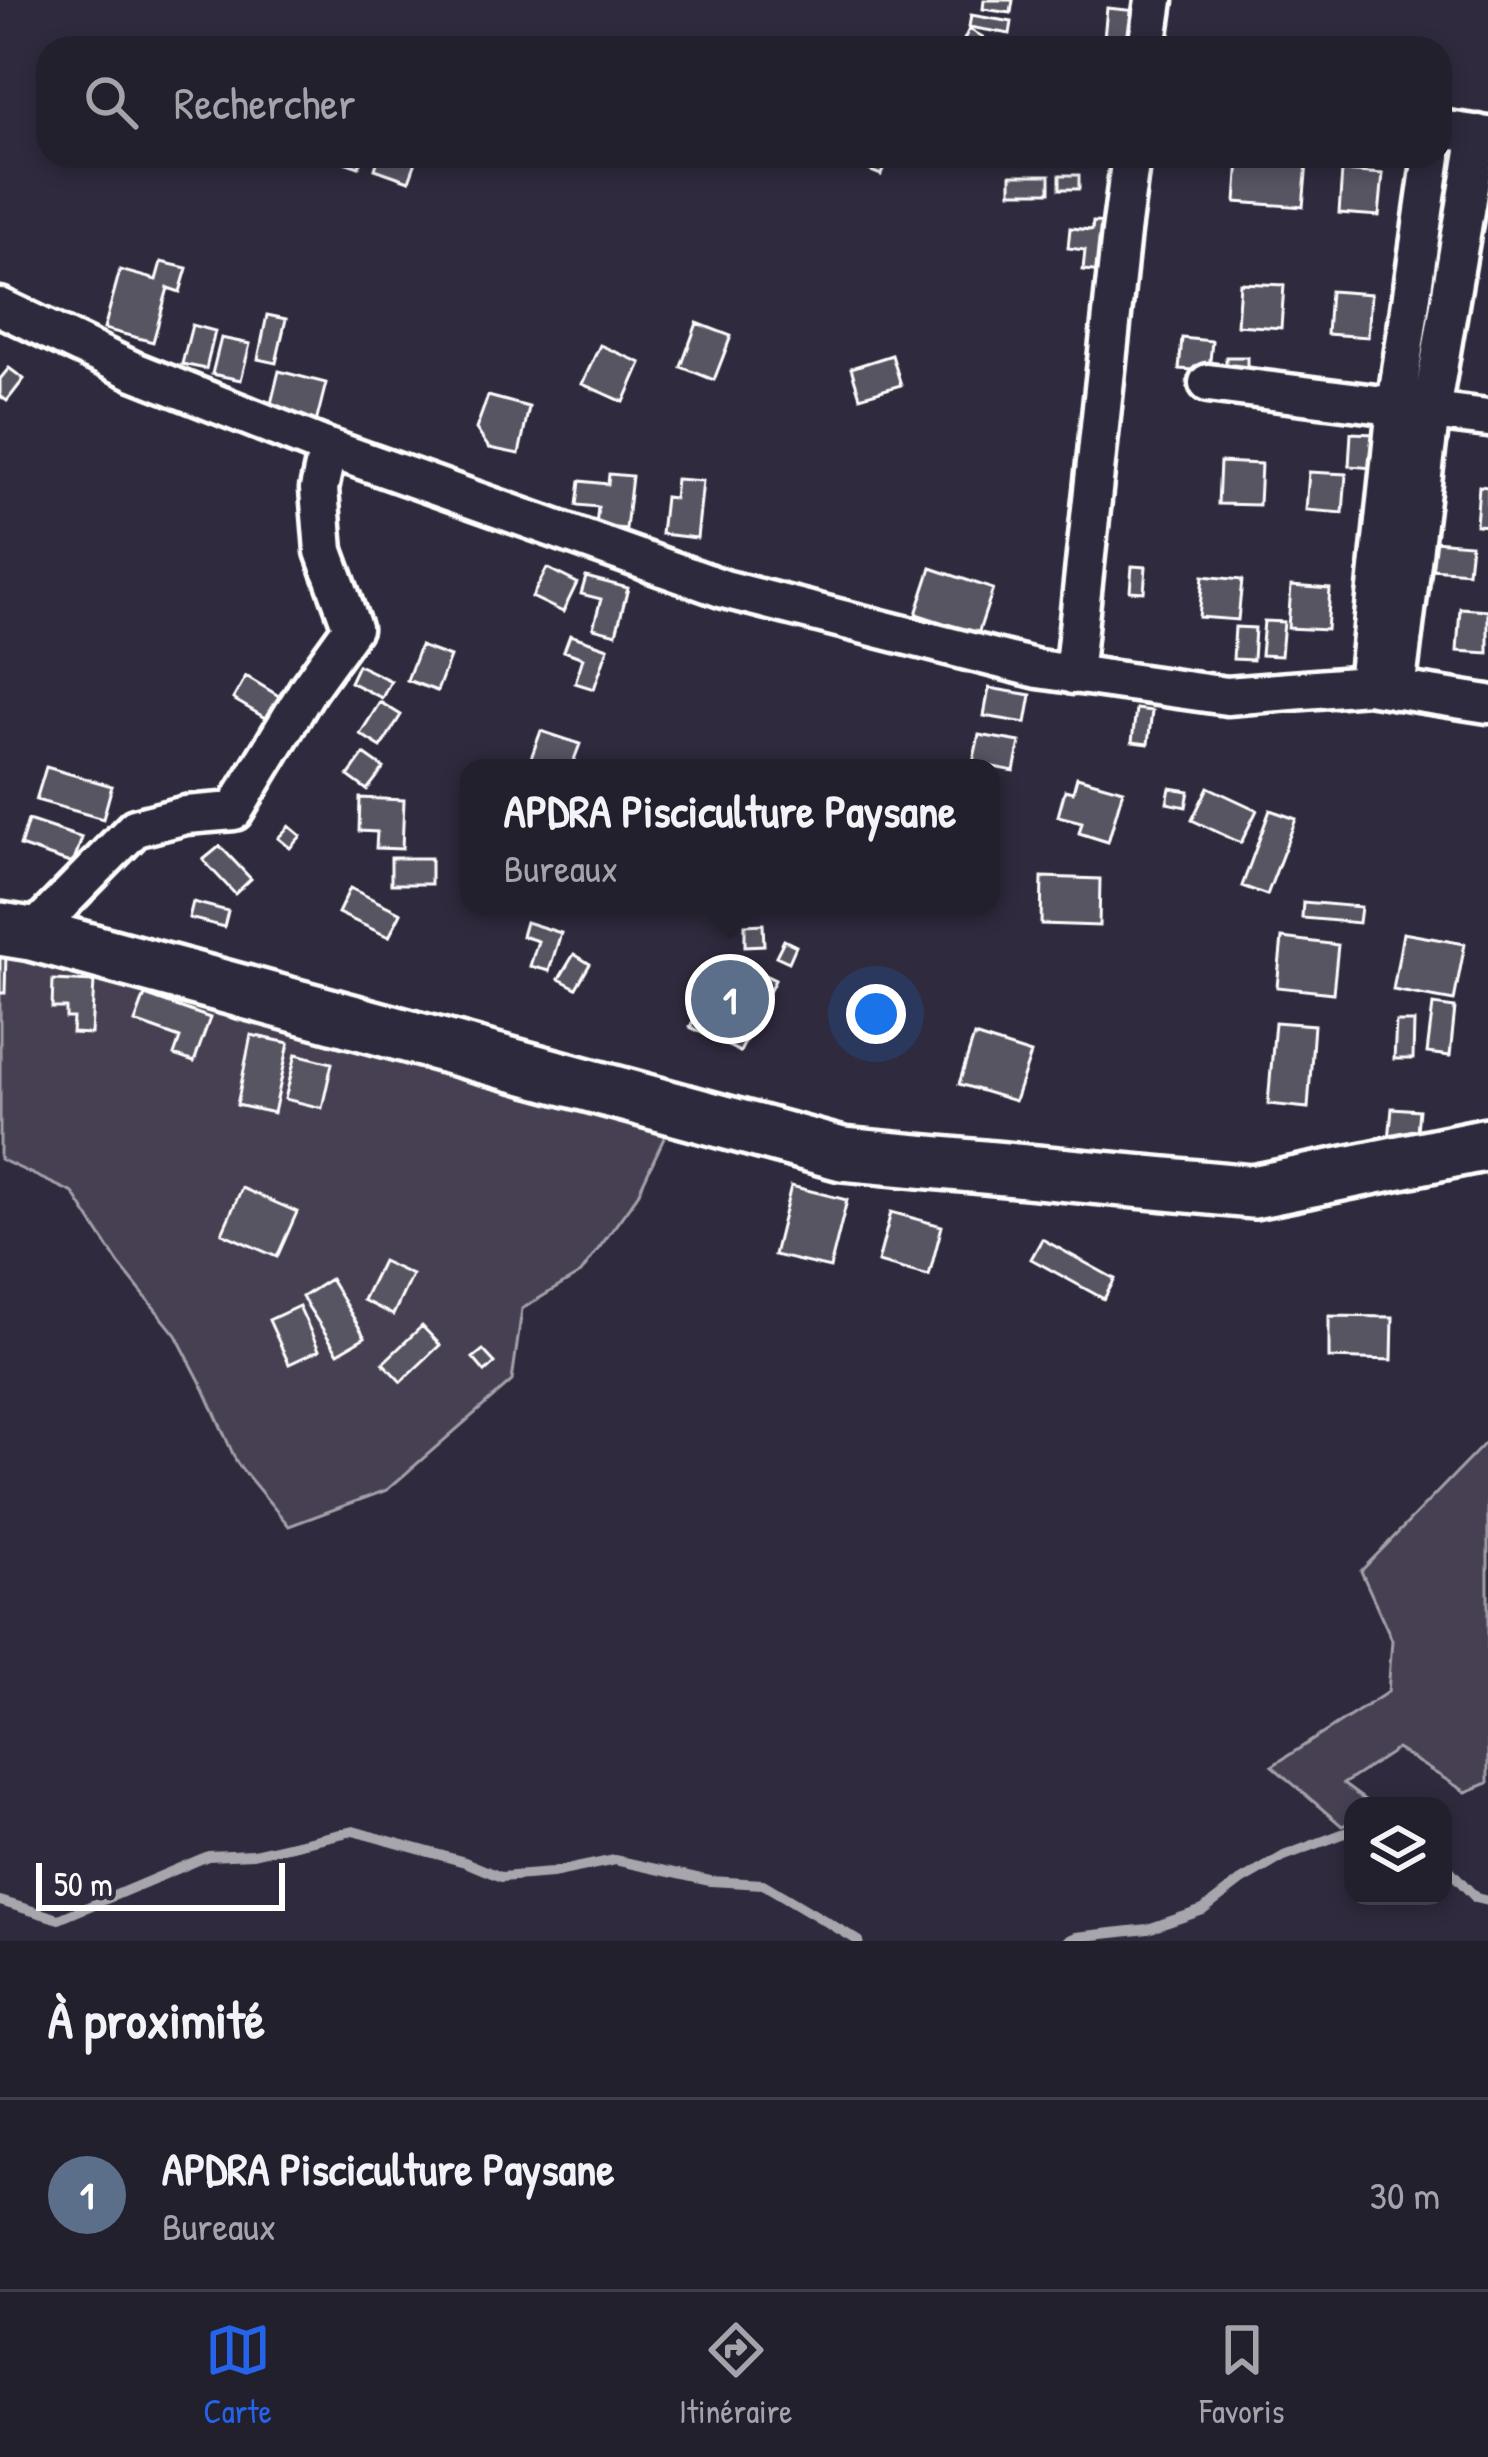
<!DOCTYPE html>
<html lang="fr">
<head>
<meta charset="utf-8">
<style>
  body { margin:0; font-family:"Patrick Hand",sans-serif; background:#2b2836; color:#f1f3f6 }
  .controls { position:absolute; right:36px; bottom:36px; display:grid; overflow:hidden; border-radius:24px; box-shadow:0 6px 18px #0003 }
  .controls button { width:108px; height:108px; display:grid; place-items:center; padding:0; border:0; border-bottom:3px solid #403e4a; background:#23202e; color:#f1f3f6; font:60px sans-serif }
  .scale { position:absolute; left:36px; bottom:30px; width:249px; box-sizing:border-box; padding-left:12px; border:6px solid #fff; border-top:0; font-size:33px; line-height:42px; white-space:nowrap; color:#fff; -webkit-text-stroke:9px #2f2a3d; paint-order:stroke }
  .you { position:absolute; left:876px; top:1014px; width:42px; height:42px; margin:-30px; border:9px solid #fff; border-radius:50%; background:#1a73e8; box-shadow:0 0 0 18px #1a73e833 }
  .badge { display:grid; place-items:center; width:78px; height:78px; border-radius:50%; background:#2563eb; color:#fff; font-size:39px; font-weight:700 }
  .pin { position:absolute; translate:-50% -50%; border:6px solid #fff; box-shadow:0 3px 12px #0006 }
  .popup { position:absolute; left:460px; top:759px; width:540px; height:156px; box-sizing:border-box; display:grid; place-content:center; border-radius:24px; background:#23202e; filter:drop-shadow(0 3px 9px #0005); font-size:39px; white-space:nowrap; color:#a3a3aa }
  .popup b { font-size:45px; color:#f1f3f6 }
  .popup::after { content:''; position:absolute; left:50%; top:100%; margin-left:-24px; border:24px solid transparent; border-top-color:#23202e }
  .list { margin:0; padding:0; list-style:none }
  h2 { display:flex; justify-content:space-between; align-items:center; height:156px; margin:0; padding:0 48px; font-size:51px }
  h2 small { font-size:39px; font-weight:400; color:#a3a3aa }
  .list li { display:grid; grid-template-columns:78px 1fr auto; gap:36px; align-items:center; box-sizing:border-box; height:192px; padding:0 48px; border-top:3px solid #403e4a }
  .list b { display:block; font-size:45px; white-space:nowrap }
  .list p { margin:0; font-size:39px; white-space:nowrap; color:#a3a3aa }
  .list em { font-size:39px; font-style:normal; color:#a3a3aa }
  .icon { flex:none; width:66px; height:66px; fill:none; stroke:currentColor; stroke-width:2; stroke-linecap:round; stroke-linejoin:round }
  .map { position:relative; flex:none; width:1488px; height:1941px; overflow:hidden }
  .search { position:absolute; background:#23202e; box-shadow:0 6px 18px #0003; left:36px; right:36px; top:36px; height:132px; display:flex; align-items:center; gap:30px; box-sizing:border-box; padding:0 42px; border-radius:36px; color:#a3a3aa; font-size:45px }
  .sheet { height:348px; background:#23202e }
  nav { display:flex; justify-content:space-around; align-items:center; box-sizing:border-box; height:168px; border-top:3px solid #403e4a; background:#23202e; font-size:33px; color:#a3a3aa }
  nav a { display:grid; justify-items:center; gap:6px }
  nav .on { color:#2563eb }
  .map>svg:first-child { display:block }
</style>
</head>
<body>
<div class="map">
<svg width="1488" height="1941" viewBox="0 0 1488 1941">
  <rect width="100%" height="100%" fill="#2f2a3d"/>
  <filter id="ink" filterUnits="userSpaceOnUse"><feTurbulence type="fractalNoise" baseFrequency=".00833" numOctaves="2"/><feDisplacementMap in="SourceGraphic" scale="24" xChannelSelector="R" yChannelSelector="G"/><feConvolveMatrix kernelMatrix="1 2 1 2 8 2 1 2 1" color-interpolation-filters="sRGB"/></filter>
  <g filter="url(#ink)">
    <path fill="#464152" stroke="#a2a0a8" stroke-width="3" d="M0 947 671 1123 637 1196 581 1273 522 1309 512 1381 387 1490 289 1526 237 1463 204 1389 176 1335 119 1264 73 1193 0 1159Z
      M1488 1440V1783L1466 1792 1397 1749 1343 1784 1373 1806H1353V1821L1342 1826 1272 1766 1388 1692 1392 1640 1361 1571Z"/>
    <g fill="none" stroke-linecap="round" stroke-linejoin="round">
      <path stroke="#a7a6ad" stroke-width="10" d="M1443 1863 1476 1898 1488 1901
        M0 1901 59 1919 208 1856 253 1854 353 1831 465 1862 501 1877 552 1873 615 1860 710 1881 763 1884 859 1941
        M1067 1941 1076 1937 1148 1929 1203 1910 1241 1881 1284 1856 1353 1830"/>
    </g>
    <path fill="#595564" stroke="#fff" stroke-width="3" d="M984 0H1013L1011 13 983 9Z
      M1107 8 1138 11 1135 48H1103Z
      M971 15 1012 22 1010 34 969 27Z
      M969 29 983 37 982 39 1001 48H960Z
      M327 156H362L359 167Z
      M379 156H418L409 181 375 169Z
      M834 156H888L881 175Z
      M1239 158 1307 163 1303 207 1236 202Z
      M1342 171 1383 174 1379 216 1339 213Z
      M1011 175H1050V192H1011Z
      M1060 175H1079V189H1060Z
      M1093 222 1109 223 1103 272 1083 270 1085 250 1068 248 1070 228 1092 230Z
      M161 262 187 268 180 292 168 288 153 342 104 329 120 270 156 280Z
      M1240 283 1284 285 1281 328 1237 325Z
      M1330 291 1371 294 1368 337 1327 334Z
      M267 315 286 319 276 363 258 359Z
      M697 323 731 336 714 380 681 367Z
      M192 325 215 331 206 369 182 364Z
      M221 338 250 344 241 380 212 374Z
      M1182 338 1212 341 1209 371 1179 369Z
      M600 345 641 363 624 402 582 384Z
      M892 355 901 385 860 397 851 368Z
      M1226 357H1247V376H1226Z
      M9 368 24 379 7 401 0 396V379Z
      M279 371 326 383 316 423 269 412Z
      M488 396 529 407 519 454 489 448 476 429Z
      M1351 433 1375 434 1372 468 1349 466Z
      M1220 462 1261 464 1259 505 1218 504Z
      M1309 472 1346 474 1343 513 1306 510Z
      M609 474 632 476 626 529 596 526 598 507 577 505 580 481 608 484Z
      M676 479 703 481 697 538 661 534 665 497 674 498Z
      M1479 486 1488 487V526L1476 525Z
      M1433 541 1471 544 1468 572 1431 569Z
      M1132 566 1146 567 1144 592 1130 591Z
      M547 568 577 583 563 612 532 597Z
      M931 568 993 589 978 634 916 614Z
      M1203 576 1242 580 1238 620 1199 617Z
      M586 577 628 588 616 634 593 628 601 599 581 594Z
      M1291 586 1330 589 1327 630 1288 628Z
      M1460 608 1488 610V653L1457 651Z
      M1264 621 1284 622 1281 656 1261 655Z
      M1235 627 1255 628 1253 660 1233 659Z
      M570 635 608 648 594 689 575 683 583 658 564 651Z
      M420 646 450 657 437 691 407 680Z
      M358 665 391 681 382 698 350 682Z
      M246 676 292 704 279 726 233 699Z
      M989 688 1031 695 1026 723 984 716Z
      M380 702 401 715 381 747 360 734Z
      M1136 709 1152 711 1148 744 1132 742Z
      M541 731 580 744 571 768 528 766Z
      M979 735 1020 742 1014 771 973 763Z
      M364 754 384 768 367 790 348 776Z
      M46 767 112 786 103 819 36 800Z
      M1077 777 1123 790 1108 842 1079 833 1082 822 1058 816 1065 790 1073 792Z
      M1208 787 1257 810 1241 843 1192 820Z
      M1170 788 1189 791 1186 807 1167 803Z
      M360 798 404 800 402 849 376 848 377 832 359 831Z
      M1270 810 1296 819 1267 895 1242 886Z
      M28 820 82 838 73 864 20 846Z
      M289 826 301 836 290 848 278 838Z
      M220 846 251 879 235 894 203 860Z
      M391 858H431V884H391Z
      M1042 877 1100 879 1099 926 1041 924Z
      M350 888 401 913 389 937 338 913Z
      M193 902 228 911 224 927 189 918Z
      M1303 902 1361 907 1359 923 1302 918Z
      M526 922 561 933 549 971 530 966 538 941 522 936Z
      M763 924 764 945 745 946V925Z
      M1403 933 1465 944 1454 1001 1393 990Z
      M1282 938 1338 945 1333 993 1277 987Z
      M784 940 796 946 789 962 776 956Z
      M0 954H6L5 993H0Z
      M574 954 590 964 576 988 559 979Z
      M725 956 775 980 755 1021 732 1010 723 1029 746 1040 740 1052 690 1027Z
      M53 980 94 982 91 1034 72 1033 73 1018H66V1008H52Z
      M145 995 210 1018 194 1062 174 1055 180 1038 135 1022Z
      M1433 1005 1455 1008 1450 1056 1427 1053Z
      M1275 1022 1314 1025 1308 1108 1268 1104Z
      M1396 1022H1414L1413 1059H1394Z
      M251 1035 289 1043 274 1113 237 1105Z
      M974 1036 1031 1054 1015 1101 959 1084Z
      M296 1054 332 1063 322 1108 285 1099Z
      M1392 1108 1419 1110 1415 1153 1388 1151Z
      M791 1186 847 1200 830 1268 774 1255Z
      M242 1188 297 1212 277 1257 222 1233Z
      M891 1212 942 1226 929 1276 878 1262Z
      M1042 1239 1115 1279 1104 1299 1031 1259Z
      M382 1261 412 1275 393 1315 363 1300Z
      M330 1279 365 1337 338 1353 302 1297Z
      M299 1306 319 1350 289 1364 269 1320Z
      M1329 1316 1393 1317 1392 1360 1329 1358Z
      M422 1326 440 1345 401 1382 383 1363Z
      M483 1350 495 1363 485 1372 473 1358Z"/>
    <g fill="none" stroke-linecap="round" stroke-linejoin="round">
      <g stroke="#fff" stroke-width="45">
        <path id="street" d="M1147 48 1154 0
          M1440 129 1488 136
          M0 307 134 371 328 448 724 589 1038 669 1227 696 1367 685 1488 704
          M1208 383 1488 418
          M1073 675 1121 232 1131 156
          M1367 685 1396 406 1432 156
          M1396 690 1431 411 1478 134
          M31 934 135 828 186 815 234 811 308 689 352 628 324 551 319 489 328 448"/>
      </g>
      <g stroke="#fff" stroke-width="60">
        <path id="secondary" d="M0 929 31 934 842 1154 1253 1192 1488 1144"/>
      </g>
      <use href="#street" stroke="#2f2a3d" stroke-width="36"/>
      <use href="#secondary" stroke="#2f2a3d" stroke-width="51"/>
    </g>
  </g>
</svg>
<div class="controls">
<button><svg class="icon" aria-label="layers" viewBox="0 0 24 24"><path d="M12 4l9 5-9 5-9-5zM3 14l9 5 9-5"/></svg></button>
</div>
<div class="scale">50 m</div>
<div class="you"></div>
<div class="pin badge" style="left:730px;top:999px;background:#5c6f8a">1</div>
<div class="popup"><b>APDRA Pisciculture Paysane</b>Bureaux</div>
<div class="search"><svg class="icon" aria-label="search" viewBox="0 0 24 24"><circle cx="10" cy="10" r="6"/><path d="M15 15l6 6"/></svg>Rechercher</div>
</div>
<section class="sheet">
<h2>À proximité<small></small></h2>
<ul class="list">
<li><span class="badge" style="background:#5c6f8a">1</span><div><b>APDRA Pisciculture Paysane</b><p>Bureaux</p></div><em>30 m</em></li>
</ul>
</section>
<nav>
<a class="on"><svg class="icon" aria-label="map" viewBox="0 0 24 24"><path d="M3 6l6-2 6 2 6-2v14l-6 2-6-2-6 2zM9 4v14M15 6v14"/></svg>Carte</a>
<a><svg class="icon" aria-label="directions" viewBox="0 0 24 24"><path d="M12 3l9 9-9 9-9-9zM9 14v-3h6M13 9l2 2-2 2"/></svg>Itinéraire</a>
<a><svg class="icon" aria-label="saved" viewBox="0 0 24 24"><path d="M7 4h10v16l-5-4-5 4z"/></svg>Favoris</a>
</nav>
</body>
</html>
